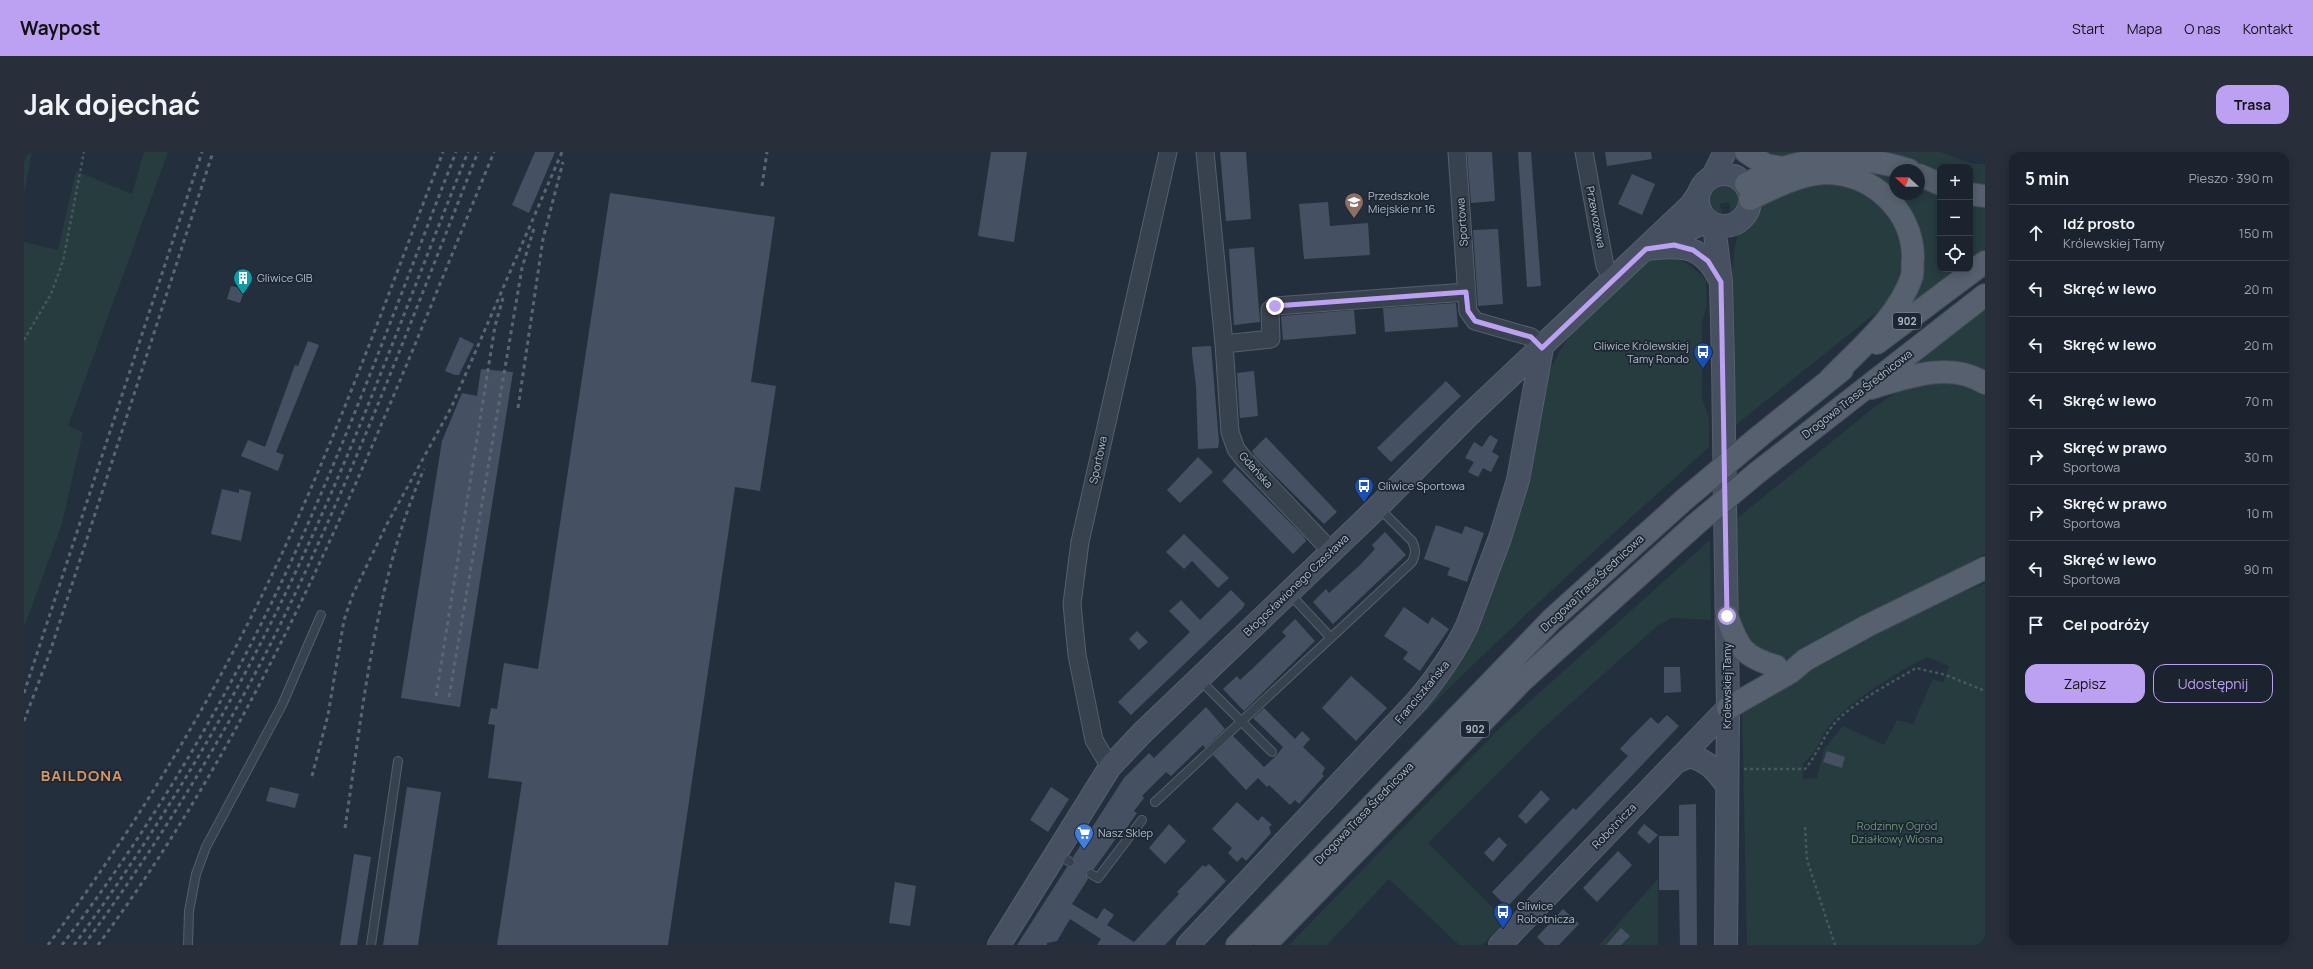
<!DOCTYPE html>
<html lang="pl">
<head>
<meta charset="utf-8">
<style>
  body { margin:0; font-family:Manrope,sans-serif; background:#282f3a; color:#f1f3f6 }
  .controls { position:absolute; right:12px; top:12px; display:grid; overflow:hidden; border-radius:8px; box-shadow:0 2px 10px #0003 }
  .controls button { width:36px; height:36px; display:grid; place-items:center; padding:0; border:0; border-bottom:1px solid #39404a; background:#1b232e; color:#f1f3f6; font:20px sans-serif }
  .compass { position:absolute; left:1865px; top:12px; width:36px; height:36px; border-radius:50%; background:#1b232e; box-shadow:0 2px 10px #0003; rotate:291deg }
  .stop { position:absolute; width:12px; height:12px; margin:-9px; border:3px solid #bca0f2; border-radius:50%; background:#fff }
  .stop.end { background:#bca0f2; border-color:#fff; box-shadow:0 1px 4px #0008 }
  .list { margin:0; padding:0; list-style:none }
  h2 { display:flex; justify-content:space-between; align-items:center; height:52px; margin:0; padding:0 16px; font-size:17px }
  h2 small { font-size:13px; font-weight:400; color:#a0a4aa }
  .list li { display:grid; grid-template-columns:26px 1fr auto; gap:12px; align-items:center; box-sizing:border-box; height:56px; padding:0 16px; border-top:1px solid #39404a }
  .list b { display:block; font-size:15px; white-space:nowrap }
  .list p { margin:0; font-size:13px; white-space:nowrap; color:#a0a4aa }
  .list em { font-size:13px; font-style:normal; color:#a0a4aa }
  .actions { display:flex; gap:8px; padding:12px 16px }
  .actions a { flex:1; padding:9px 0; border:1px solid #bca0f2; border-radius:12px; text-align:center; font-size:14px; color:#bca0f2 }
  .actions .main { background:#bca0f2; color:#111 }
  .icon { flex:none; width:22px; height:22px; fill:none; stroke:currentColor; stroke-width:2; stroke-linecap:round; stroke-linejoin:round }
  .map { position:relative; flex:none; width:1961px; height:793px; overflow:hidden; border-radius:12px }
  header { display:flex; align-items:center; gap:24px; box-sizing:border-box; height:56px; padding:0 20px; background:#bca0f2; color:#111 }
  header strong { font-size:19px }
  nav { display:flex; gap:22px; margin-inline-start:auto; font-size:14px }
  .intro { display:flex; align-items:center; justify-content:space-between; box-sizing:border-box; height:96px; padding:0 24px }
  h1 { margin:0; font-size:28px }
  .button { padding:10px 18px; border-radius:12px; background:#bca0f2; color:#111; font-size:14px; font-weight:700 }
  main { display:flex; gap:24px; padding:0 24px }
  aside { flex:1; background:#1b232e; border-radius:12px; box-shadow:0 2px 10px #0003 }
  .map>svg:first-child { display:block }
</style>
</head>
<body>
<header>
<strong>Waypost</strong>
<nav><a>Start</a><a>Mapa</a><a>O nas</a><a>Kontakt</a></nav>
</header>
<div class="intro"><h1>Jak dojechać</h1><a class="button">Trasa</a></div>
<main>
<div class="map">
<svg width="1961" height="793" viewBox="0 0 1961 793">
  <rect width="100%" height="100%" fill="#242f3e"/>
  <path fill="#263c3f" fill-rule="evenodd" d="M0 0H8L0 43Z
    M120 0H144L44 274 59 280 37 375 0 475V90L34 98 52 19 108 42Z
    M1731 0H1789L1761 11Z
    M1858 0H1916L1950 12H1961V36L1946 34V15H1916V24Z
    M1810 6 1871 19V42H1895V32L1916 41V117H1936L1889 153 1886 150 1892 79Z
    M1797 27 1821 31 1862 55 1873 76 1878 100 1874 128 1863 152 1709 275C1708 211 1700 143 1714 80L1721 75 1736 50Z
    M1699 33C1716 34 1719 50 1710 62L1707 61 1705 50 1696 52 1698 63 1696 64 1687 58C1681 46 1687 36 1699 33Z
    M1946 49 1961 51V98L1946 110Z
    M1632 102C1652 103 1668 113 1682 128L1683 154 1678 170V246L1685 265V295C1596 375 1507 456 1421 540 1339 622 1260 709 1180 793H1170L1416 534 1527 216C1532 208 1535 199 1540 192 1558 165 1605 120 1632 102Z
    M1961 156V224L1882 213Z
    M1910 230 1935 231 1961 239V402L1766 507C1735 510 1732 498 1712 477L1711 368 1853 253 1882 235Z
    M1686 388 1687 468 1648 466 1633 474 1516 579 1404 691 1482 769 1458 793H1435L1365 727 1303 793H1265L1476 576Z
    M1961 431V793H1723L1718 559 1728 548 1880 465ZM1903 505 1925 514 1919 531 1909 527 1889 572 1873 568 1860 593 1819 574 1800 597 1793 626 1779 627V611C1793 601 1795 587 1805 574 1821 552 1878 517 1903 505Z
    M1634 727V793H1575Z"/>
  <path fill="#455162" d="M511 0H531L505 61 488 53Z
    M967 0H1003L990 90 954 84Z
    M1196 0H1222L1227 67 1202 69Z
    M1443 0H1468L1471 49 1447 51Z
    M1494 0H1507L1517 134 1503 135Z
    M1581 0H1627L1628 7 1583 14Z
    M1608 22 1631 32 1618 63 1594 52Z
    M586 41 751 65 727 230 752 234 736 339 711 335 644 793H473L498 630 464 626 471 573 464 572 467 556 473 557 480 511 514 517Z
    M1304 50 1306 74 1344 71 1346 103 1280 107 1275 52Z
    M1474 77 1479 152 1454 154 1449 78Z
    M1230 95 1236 170 1210 173 1205 97Z
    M207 134 221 137 216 151 203 147Z
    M1432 151 1434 175 1361 180 1359 156Z
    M1330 158 1332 182 1259 188 1257 164Z
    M436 185 450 192 435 223H431L421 219Z
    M284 189 295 193 252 300 260 303 254 319 217 304 224 288 241 295 271 213 274 214Z
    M1187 194 1195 290 1194 296 1174 297 1172 234 1168 201V195Z
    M457 217 489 220 436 555 377 546 418 289 438 241 453 244Z
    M1230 219 1234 264 1216 266 1213 221Z
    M1422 229 1437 244 1367 310 1353 296Z
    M1466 283 1474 288 1468 300 1475 304 1467 320 1459 316 1454 325 1444 320 1450 310 1441 306 1450 290 1458 295Z
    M1242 285 1313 360 1300 372 1231 304 1228 299Z
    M1174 305 1189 320 1156 351 1143 338Z
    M1211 315 1280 385 1282 389 1269 402 1198 329Z
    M198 337 215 341V337L227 340 217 389 187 382Z
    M1412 373 1438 382 1441 374 1460 381 1443 430 1423 423 1426 416 1400 407Z
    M1361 380 1382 403 1309 472 1289 450 1302 437 1305 441 1336 413 1351 397 1348 393Z
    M1160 382 1205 426 1194 436 1168 409 1160 417 1142 400Z
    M1207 438 1221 452 1218 457 1107 563 1094 550 1166 480 1145 459 1157 448 1176 468Z
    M1380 455 1404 472 1408 465 1425 477 1396 519 1379 507 1384 500 1360 484Z
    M1271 467 1291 489 1220 559 1199 537 1213 524 1216 528 1227 518 1262 484 1258 480Z
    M1113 479 1124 490 1115 498 1105 487Z
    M1640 515H1656L1657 540 1640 541Z
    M1327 524 1363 556 1332 589 1298 556Z
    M1182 555 1201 577 1181 596 1179 593 1147 624 1142 620 1118 644 1120 646 1110 659 1113 661 1095 687 1093 685 1070 717 1062 719 1064 727 1048 752 1073 767 1080 756 1090 763 1083 773 1110 790 1155 742 1153 740 1179 713 1181 715 1185 712 1202 729 1141 793H1073L1077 787 1046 767 1033 789 1023 791V793H993L1043 715 1050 713 1051 710 1049 705 1100 626 1125 601 1130 606Z
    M1240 556 1271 587 1278 579 1286 587 1279 595 1301 616 1298 622 1300 624 1275 652 1271 648 1266 653 1245 633 1243 635 1234 626 1222 638 1189 603 1209 584 1240 615 1252 604 1259 595 1229 566Z
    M1643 563 1655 574 1483 755 1468 740 1549 656 1552 658 1604 604 1596 597 1606 586 1627 565 1634 572Z
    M1803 599 1821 605 1818 616 1799 610Z
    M246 635 275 642 271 656 242 649Z
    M383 635 417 640 398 765 394 793H359Z
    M1027 635 1045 647 1024 680 1006 668Z
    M1517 638 1526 647 1502 672 1494 664Z
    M1213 650 1234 669 1238 664 1248 673 1245 675 1247 681 1222 709 1218 705 1213 710 1204 701 1208 696 1188 677Z
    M1672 652 1673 793H1656L1655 738H1635V684H1655V653Z
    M1145 672 1162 689 1141 712 1125 696Z
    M1620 672 1634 683 1625 692 1613 681Z
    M1475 685 1483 693 1469 710 1460 701Z
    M1594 699 1608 713 1573 750 1559 736Z
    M330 702 347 705 333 793H316Z
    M871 730 892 734 886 774 865 771Z
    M1539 757 1555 772 1535 793H1521L1513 785Z
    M1597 776 1606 784 1597 793H1582Z"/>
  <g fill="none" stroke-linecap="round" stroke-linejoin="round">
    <g stroke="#565f6c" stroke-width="10">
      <path id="lane" d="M1265 441 1307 486
        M1176 528 1248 600
        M1131 650 1388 410C1392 402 1392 397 1388 389L1355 356
        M1033 702 1046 710
        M1067 722 1074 726 1118 668
        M164 793 165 759 172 722 182 695 258 553 297 463
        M347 793 374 609"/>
    </g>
    <g stroke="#565f6c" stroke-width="19">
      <path id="street" d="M1181 0 1200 192 1206 280 1212 297 1220 307 1307 399
        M1433 0 1444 159 1451 169 1507 185 1518 196
        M1560 0 1581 114 1590 128
        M1200 192 1247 187 1246 158 1251 154 1442 140
        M1086 615 1070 588 1053 503 1048 452 1056 390 1144 0"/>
    </g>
    <g stroke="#565f6c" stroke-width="24">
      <path id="secondary" d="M1674 48a26 26 0 1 1 52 0a26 26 0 1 1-52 0Z
        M1689 24 1701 0
        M1690 73 1697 130 1699 212 1704 556 1702 793
        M1635 90 1684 69
        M1622 97C1657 93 1679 92 1696 128
        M1652 610 1666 604C1685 610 1690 617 1702 632
        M975 793 1086 615 1118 581 1352 357 1442 266 1667 53 1675 41
        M1164 793 1393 549C1413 525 1430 501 1443 474L1476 386 1494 328 1518 196
        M1476 793 1704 556"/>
    </g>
    <g stroke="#414a57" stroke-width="24">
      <path id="primary" d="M1722 0 1742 13 1759 16
        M1895 23 1916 32
        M1722 32C1775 3 1829 0 1885 18
        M1946 42 1961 44
        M1726 47C1749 36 1778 21 1803 21 1849 22 1889 59 1889 106 1888 111 1889 118 1888 124 1875 165 1835 197 1806 227
        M1853 191 1961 110
        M1847 236C1884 225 1925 209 1961 231
        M1737 283 1818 218
        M1734 320 1961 143
        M1703 464C1714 495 1719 505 1752 514
        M1704 556 1767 520 1781 508 1843 474 1961 416
        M1213 793 1528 467 1661 347
        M1241 793 1500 527 1672 372"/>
    </g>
    <path stroke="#44595c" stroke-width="2.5" stroke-dasharray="3 3" stroke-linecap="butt" d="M0 188 27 142 39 109 60 0
      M1720 617H1781C1793 603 1798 587 1809 573 1826 552 1869 530 1892 516L1922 523 1961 539
      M1781 675 1783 708 1811 793"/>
    <use href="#lane" stroke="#38414e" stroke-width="8"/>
    <use href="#street" stroke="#38414e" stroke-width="17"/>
    <use href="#secondary" stroke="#465061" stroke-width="22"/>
    <use href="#primary" stroke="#56606e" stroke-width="22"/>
    <path stroke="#5a6575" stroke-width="3" stroke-dasharray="4 4" stroke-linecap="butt" d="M738 34 743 0
      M494 256 519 87 539 10
      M0 541 178 0
      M412 544 471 174 479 146
      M425 545 498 116 511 73
      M0 569 25 503 189 0
      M288 624 304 563 320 468 329 442 363 372 427 256 538 0
      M321 676C339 557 351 428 400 317
      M24 793C113 673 190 546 254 410 316 277 366 137 419 0
      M38 793C127 676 203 548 265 414 327 279 378 139 432 0
      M50 793C136 676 211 550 273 417 337 281 388 139 444 0
      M60 793C134 692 200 586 256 473 331 320 391 159 454 0
      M74 793C252 553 357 274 470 0"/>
    <g stroke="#414a57" stroke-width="24" stroke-linecap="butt">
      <path id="primary-bridge" d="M1661 347 1737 283
        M1672 372 1734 320"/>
    </g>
    <use href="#primary-bridge" stroke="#56606e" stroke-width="22"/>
  </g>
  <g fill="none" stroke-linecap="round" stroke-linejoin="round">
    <path stroke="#bca0f2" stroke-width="5" d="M1251 154 1442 140 1444 159 1451 169 1507 185 1518 196 1622 97 1650 93 1669 98 1684 109 1697 130 1703 464"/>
  </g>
  <defs>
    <g id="school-pin" transform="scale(1)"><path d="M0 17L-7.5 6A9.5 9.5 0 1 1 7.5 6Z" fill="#8d6e63" stroke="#1d2633"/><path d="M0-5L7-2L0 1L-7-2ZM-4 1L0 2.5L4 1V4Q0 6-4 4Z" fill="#fff"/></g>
    <g id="building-pin" transform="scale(1)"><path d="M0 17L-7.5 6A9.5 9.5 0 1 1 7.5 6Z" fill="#0f9aa8" stroke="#1d2633"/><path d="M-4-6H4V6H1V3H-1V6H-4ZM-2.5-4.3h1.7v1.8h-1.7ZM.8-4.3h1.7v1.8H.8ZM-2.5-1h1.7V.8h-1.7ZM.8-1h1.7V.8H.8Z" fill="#fff"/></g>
    <g id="bus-pin" transform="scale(1)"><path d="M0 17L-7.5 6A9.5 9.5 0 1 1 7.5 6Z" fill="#1a4fb4" stroke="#1d2633"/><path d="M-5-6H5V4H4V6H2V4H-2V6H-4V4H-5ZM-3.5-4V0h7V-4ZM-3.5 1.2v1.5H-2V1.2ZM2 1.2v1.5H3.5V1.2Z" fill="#fff"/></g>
    <g id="supermarket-pin" transform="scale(1)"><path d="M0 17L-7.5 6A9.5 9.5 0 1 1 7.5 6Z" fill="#3f7fe0" stroke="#1d2633"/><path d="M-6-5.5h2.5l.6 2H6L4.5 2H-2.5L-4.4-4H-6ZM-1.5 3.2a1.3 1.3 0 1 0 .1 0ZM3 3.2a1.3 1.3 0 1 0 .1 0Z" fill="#fff"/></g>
  </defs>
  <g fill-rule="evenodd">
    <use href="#school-pin" x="1330" y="50"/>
    <use href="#building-pin" x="219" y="126"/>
    <use href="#bus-pin" x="1679" y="200"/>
    <use href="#bus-pin" x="1340" y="334"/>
    <use href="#supermarket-pin" x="1060" y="681"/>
    <use href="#bus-pin" x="1479" y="760"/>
  </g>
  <g text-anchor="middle" stroke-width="3.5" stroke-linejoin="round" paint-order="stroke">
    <g fill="#1d2633" stroke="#878f9c" stroke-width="1">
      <rect x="1869" y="161" width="28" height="16" rx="3"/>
      <rect x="1437" y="569" width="28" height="16" rx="3"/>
    </g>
    <g font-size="10" font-weight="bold" fill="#b4bcc9">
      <text x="1883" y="173">902</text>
      <text x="1451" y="581">902</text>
    </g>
    <g font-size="11" fill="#b4bcc9" stroke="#1d2633" text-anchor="start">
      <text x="1344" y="48">Przedszkole<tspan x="1344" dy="13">Miejskie nr 16</tspan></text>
      <text x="233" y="130">Gliwice GlB</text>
      <text x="1665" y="198" text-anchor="end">Gliwice Królewskiej<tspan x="1665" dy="13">Tamy Rondo</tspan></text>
      <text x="1354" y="338">Gliwice Sportowa</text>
      <text x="1074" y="685">Nasz Sklep</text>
      <text x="1493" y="758">Gliwice<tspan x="1493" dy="13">Robotnicza</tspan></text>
    </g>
    <g font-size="11" fill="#b4bcc9" stroke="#1d2633">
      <text transform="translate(1572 65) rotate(79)" y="4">Przewozowa</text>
      <text transform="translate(1438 70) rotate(-94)" y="4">Sportowa</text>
      <text transform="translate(1833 242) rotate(-38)" y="4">Drogowa Trasa Średnicowa</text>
      <text transform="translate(1074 308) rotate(-78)" y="4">Sportowa</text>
      <text transform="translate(1232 318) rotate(48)" y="4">Gdańska</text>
      <text transform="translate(1568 431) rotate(-43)" y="4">Drogowa Trasa Średnicowa</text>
      <text transform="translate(1272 433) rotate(-44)" y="4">Błogosławionego Czesława</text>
      <text transform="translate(1703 534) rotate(-90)" y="4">Królewskiej Tamy</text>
      <text transform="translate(1398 540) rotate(-50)" y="4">Franciszkańska</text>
      <text transform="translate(1340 661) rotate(-46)" y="4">Drogowa Trasa Średnicowa</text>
      <text transform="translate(1590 674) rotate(-46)" y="4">Robotnicza</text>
    </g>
    <g font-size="11" fill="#6b9a76" stroke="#1d2633">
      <text x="1873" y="678">Rodzinny Ogród<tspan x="1873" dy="13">Działkowy Wiosna</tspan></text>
    </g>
    <g font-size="15" font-weight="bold" letter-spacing="1" fill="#d59563" stroke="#1d2633">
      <text x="58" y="629">BAILDONA</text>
    </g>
  </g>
</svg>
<div class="controls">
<button>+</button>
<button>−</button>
<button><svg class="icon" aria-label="locate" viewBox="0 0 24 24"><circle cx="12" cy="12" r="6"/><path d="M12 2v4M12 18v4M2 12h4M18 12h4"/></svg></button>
</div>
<svg class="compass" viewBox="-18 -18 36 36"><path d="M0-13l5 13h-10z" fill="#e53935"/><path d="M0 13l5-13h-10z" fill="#a0a4aa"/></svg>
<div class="stop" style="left:1703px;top:464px"></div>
<div class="stop end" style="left:1251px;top:154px"></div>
</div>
<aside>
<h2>5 min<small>Pieszo · 390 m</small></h2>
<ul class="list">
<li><svg class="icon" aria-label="ahead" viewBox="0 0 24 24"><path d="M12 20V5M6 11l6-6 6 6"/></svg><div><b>Idź prosto</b><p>Królewskiej Tamy</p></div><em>150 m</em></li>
<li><svg class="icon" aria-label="left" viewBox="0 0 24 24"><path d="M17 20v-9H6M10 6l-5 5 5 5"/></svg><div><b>Skręć w lewo</b></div><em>20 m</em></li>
<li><svg class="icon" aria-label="left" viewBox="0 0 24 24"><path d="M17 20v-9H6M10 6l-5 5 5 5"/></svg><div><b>Skręć w lewo</b></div><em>20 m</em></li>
<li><svg class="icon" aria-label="left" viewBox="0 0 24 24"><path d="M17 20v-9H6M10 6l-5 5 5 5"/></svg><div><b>Skręć w lewo</b></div><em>70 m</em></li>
<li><svg class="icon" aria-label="right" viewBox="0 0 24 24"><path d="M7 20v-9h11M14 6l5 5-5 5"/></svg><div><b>Skręć w prawo</b><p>Sportowa</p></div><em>30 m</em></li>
<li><svg class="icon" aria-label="right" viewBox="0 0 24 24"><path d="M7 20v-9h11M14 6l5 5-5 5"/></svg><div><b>Skręć w prawo</b><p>Sportowa</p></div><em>10 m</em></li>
<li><svg class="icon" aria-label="left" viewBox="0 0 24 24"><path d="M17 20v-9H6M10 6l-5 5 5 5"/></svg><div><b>Skręć w lewo</b><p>Sportowa</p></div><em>90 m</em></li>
<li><svg class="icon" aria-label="arrive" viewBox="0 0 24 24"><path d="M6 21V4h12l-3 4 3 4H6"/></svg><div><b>Cel podróży</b></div></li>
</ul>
<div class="actions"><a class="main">Zapisz</a><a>Udostępnij</a></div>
</aside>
</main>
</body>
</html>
